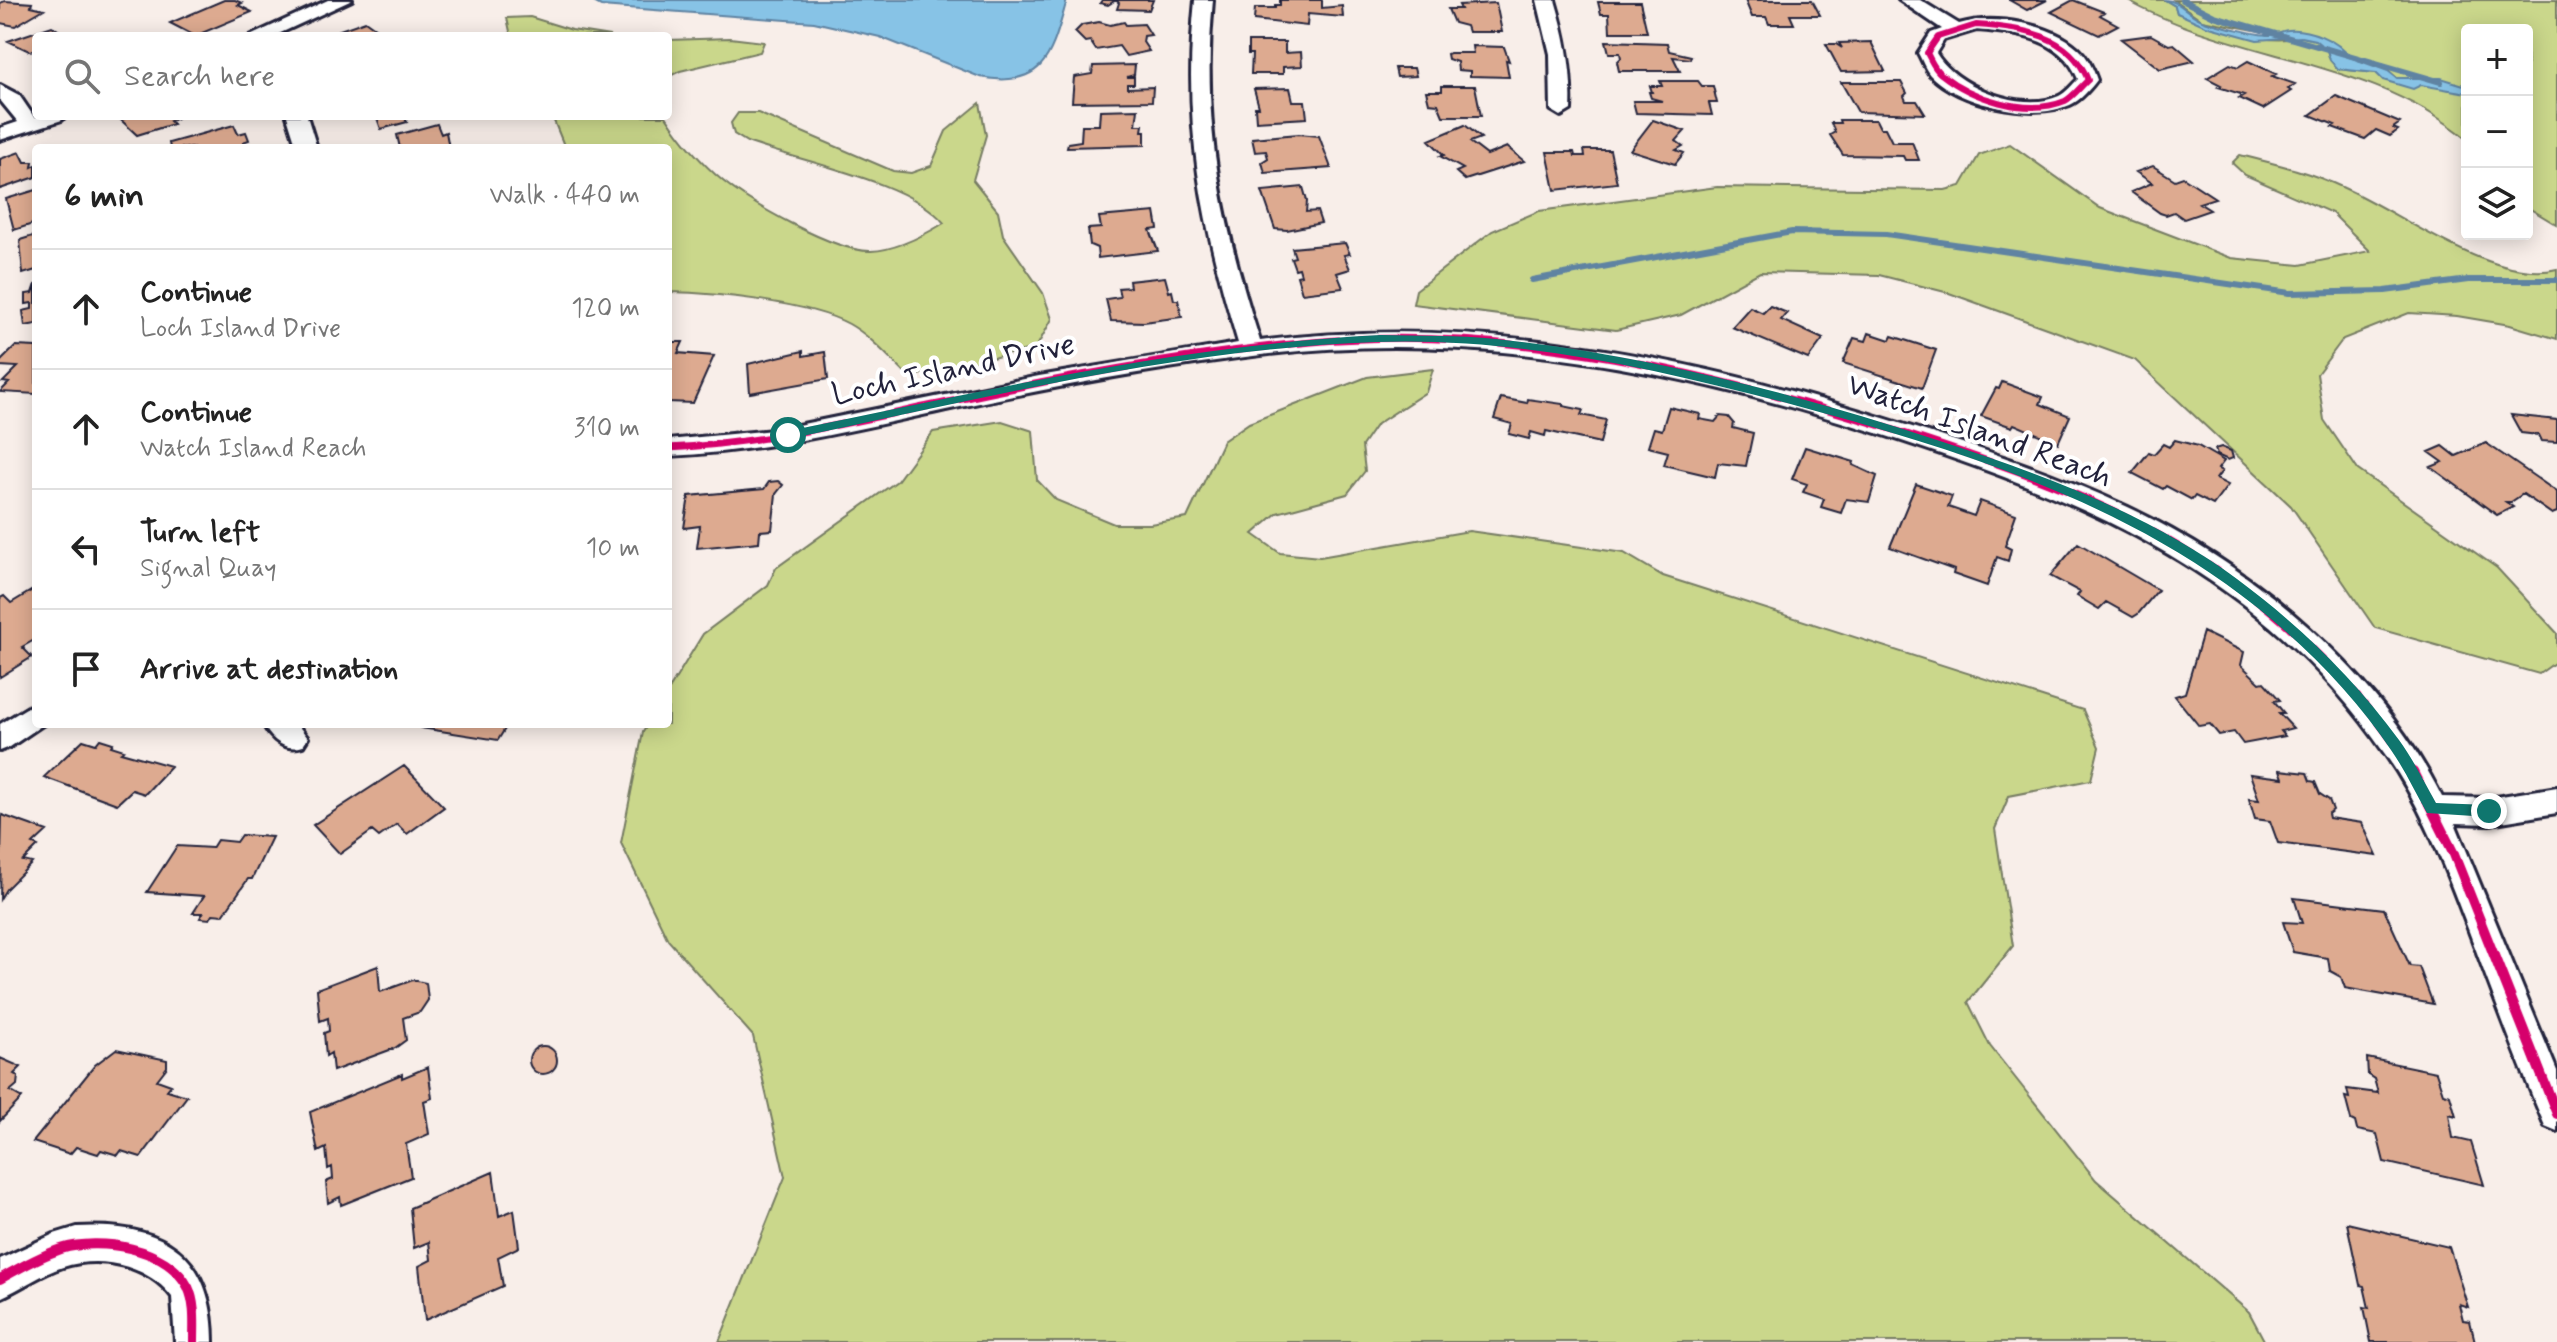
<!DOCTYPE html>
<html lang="en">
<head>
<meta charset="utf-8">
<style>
  body { margin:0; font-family:Mynerve,sans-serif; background:#f6f6f6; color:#222 }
  .controls { position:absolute; right:24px; top:24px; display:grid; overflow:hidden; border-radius:8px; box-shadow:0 4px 20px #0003 }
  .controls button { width:72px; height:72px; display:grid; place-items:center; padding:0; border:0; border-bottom:2px solid #e0e0e0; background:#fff; color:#222; font:40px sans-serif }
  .stop { position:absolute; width:24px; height:24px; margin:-18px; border:6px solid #0f766e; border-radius:50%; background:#fff }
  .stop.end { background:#0f766e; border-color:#fff; box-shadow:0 2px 8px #0008 }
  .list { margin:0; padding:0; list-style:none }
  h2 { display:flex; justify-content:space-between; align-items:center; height:104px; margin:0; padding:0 32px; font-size:34px }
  h2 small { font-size:26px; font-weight:400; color:#767676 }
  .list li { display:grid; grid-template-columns:52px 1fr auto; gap:24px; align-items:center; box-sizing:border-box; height:120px; padding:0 32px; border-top:2px solid #e0e0e0 }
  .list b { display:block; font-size:30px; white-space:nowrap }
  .list p { margin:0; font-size:26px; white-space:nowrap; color:#767676 }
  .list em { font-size:26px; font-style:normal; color:#767676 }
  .icon { flex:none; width:44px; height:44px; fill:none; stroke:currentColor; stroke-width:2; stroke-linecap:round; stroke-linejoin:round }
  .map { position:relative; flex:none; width:2557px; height:1342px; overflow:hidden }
  .search { position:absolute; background:#fff; box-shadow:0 4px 20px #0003; left:32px; top:32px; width:640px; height:88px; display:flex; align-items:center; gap:20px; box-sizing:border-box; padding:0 28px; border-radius:8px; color:#767676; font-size:30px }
  .panel { position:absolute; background:#fff; box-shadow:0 4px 20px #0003; left:32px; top:144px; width:640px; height:584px; border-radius:8px }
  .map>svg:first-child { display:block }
</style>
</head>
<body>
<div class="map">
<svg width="2557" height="1342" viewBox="0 0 2557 1342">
  <rect width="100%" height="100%" fill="#f8eee9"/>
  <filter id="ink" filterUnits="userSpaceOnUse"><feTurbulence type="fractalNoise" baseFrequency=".0125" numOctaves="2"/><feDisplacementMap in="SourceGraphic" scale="16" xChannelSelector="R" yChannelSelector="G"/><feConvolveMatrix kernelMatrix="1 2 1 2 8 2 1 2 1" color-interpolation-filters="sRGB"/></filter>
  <g filter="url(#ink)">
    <path fill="#cad78b" stroke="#767c63" stroke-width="2" fill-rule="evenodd" d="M2126 0H2165L2175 6 2177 13C2216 26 2255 45 2297 38L2202 20 2174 0H2557V225L2527 207V30H2467V139C2370 58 2234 60 2126 0ZM2327 50 2388 70 2397 78H2419L2451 90 2376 73 2338 69 2330 60Z
      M530 17 572 30 610 36H511L507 18Z
      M730 38 764 42 760 52 680 71 668 77V40Z
      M980 103 986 135 973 180 998 211 1003 235 1043 293 1052 319 1036 348 909 377C890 359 872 337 849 324 808 302 715 293 668 292V148H565L552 116H666C680 138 702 164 723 181 751 204 835 252 871 251 897 250 923 236 944 223 911 182 799 161 747 142L734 134 731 123 738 113H758L893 171 911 173 931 166 946 131Z
      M2010 144 2100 208 2231 258 2300 265 2370 251 2332 213 2245 175 2232 163 2240 155C2276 164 2310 172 2344 188 2401 213 2495 285 2557 269V339L2510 325 2457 316 2409 313 2343 339 2317 374 2324 420 2358 470 2497 568 2557 633V661L2539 674 2375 628 2291 506 2135 360 1949 293 1879 275 1760 272 1681 315 1616 330 1413 304 1416 290 1492 231 1539 211 1717 187 1945 190 1961 186 1979 155Z
      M1433 369 1426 392 1377 424 1362 446 1365 471 1347 494 1277 513 1253 534 1280 553 1320 557 1469 531 1624 553 1663 576 2083 710 2099 747 2091 780 2009 796 1995 829 2013 946 1968 1002 1990 1046 2096 1180 2249 1312 2265 1342H719L785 1177 753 1036 668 940 621 843 643 732 648 724H668V691L703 634 768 585 776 568 897 481 933 432 1002 421 1033 431 1037 480 1056 500 1114 524H1150L1187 518 1223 441 1249 423 1367 377Z"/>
    <path fill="#87c3e6" stroke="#5f83a2" stroke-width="2" d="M590 0H1067C1052 51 1047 90 980 77L880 37 814 22 601 6Z
      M2165 0C2180 0 2188 15 2202 20 2212 24 2261 36 2270 35 2276 35 2282 30 2288 30 2307 28 2339 40 2349 57L2388 71 2397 78H2441L2467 86V93L2421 85 2413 89 2383 80 2376 73 2338 69 2330 60 2327 50 2315 40 2301 37 2257 40 2206 26 2177 13 2175 6Z"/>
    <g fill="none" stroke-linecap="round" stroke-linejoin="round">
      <path stroke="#5f83a2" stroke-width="6" d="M2182 0 2214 16 2441 82
        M1532 280 1792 232 1886 234 2290 293 2385 291 2468 280H2557"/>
    </g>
    <path fill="#ddaa90" stroke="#22223b" stroke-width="2" d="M224 0H235L242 3 238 5 252 12 195 36 170 23Z
      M1102 0H1153L1149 10 1117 9 1119 3 1116 0 1108 5 1100 3Z
      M1280 0H1322V8L1342 6 1343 17 1308 14 1307 26 1254 20 1255 8H1275V5H1280Z
      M1745 0H1812L1820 15H1790L1794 24H1769L1766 17H1752Z
      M2009 0H2008H2047L2027 10Z
      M2073 0 2104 12 2100 15 2118 25 2099 35 2051 12Z
      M5 1 32 3 31 6 44 9 15 26 0 23V3Z
      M1598 2H1640L1647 32H1610L1609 14H1601Z
      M1496 3 1502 32H1468L1466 26 1454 23 1448 9H1461L1459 5Z
      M365 21 379 31 366 36H323Z
      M1099 22 1110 25 1124 22 1126 25 1144 24 1151 35 1144 36 1143 42 1149 51 1126 56 1119 46 1096 50 1090 41 1085 42 1075 32 1082 25Z
      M52 26 67 36H36V50L29 51 8 41Z
      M2151 35 2169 45 2174 44 2194 61 2160 69 2121 39Z
      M1606 41 1667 43 1669 51 1691 56 1690 59 1673 57 1680 71H1619L1617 62 1621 58 1620 53H1609Z
      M1248 42H1285V53L1301 52 1302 66 1283 67V74H1251L1252 54H1248Z
      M1871 42 1885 71 1841 72 1826 44H1836L1842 48 1839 43Z
      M1472 46 1504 47 1509 61 1506 60 1509 77 1470 76V71L1458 70 1457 62 1448 59 1447 54 1450 53H1473Z
      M2248 61 2276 74 2272 76 2295 84 2288 89 2291 91 2263 109 2239 98 2244 95 2218 87 2221 85 2207 78 2230 64 2238 67Z
      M1135 65 1134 75 1127 77H1134V84H1127V88L1153 87 1152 101 1072 102 1074 77 1092 74 1093 66Z
      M1395 68H1414L1416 76 1397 77Z
      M1660 81H1698L1702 86H1713L1717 103H1709L1712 115 1636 113 1633 101H1662L1651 98 1649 92H1652L1650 86H1662Z
      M1841 82H1901L1907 93 1904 96 1906 101H1917L1925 114 1858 112Z
      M1442 86H1475L1481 116H1443L1438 104 1429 103 1426 91H1442Z
      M1290 88 1293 101H1305L1307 118 1256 121 1255 107H1259L1254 89Z
      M2336 96 2400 123 2393 128 2398 130 2390 136 2376 130 2365 139 2332 127 2335 125 2310 115Z
      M1138 109 1136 125H1143L1142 131H1145V145L1067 147 1068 143 1081 141 1082 125H1099L1100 110Z
      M131 116H182L170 121 173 124 137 135 121 120Z
      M413 116 405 118 407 122 381 129 377 118Z
      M1653 120 1685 131 1676 141 1683 146 1676 150 1684 153 1675 164 1630 150Z
      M1839 120H1876L1880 128H1885L1892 142H1912L1919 160H1905L1903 156 1843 155 1830 135 1835 132 1831 123H1840Z
      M437 124 441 134 446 132 449 148H400L397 135Z
      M234 125 238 134 246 132 249 140 243 142V148H170L169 143Z
      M1465 125 1481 138 1470 142 1487 155 1507 147 1524 161 1465 180 1456 172 1463 169 1440 156 1444 155 1429 140Z
      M1299 134 1319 136 1331 168 1265 173 1262 162 1268 158 1266 151 1255 152 1252 138Z
      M1584 150H1610L1617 183 1555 190 1547 152H1574L1575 156H1585Z
      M20 152 25 162H33L32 167 36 165V177L0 189V159Z
      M2153 166 2175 180 2183 177 2215 198 2199 203 2210 210 2184 219 2174 212 2166 215 2160 213 2131 192 2152 183 2136 172Z
      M1303 187 1307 201 1306 212 1317 211 1321 223 1287 230 1275 229 1262 191Z
      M36 190V223L14 230 6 199Z
      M1155 212 1158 229 1150 230 1158 251 1098 258 1097 248 1090 245 1088 229 1101 228 1099 217Z
      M36 235V270L23 274 20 240Z
      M1345 243 1350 254 1344 255 1350 269 1337 273 1343 288 1302 293 1297 276 1301 275 1299 268 1295 269 1291 258 1295 257 1292 248Z
      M1165 277 1169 292 1172 291 1174 300H1178L1182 317 1144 322 1111 321 1106 299 1120 297 1118 288 1130 287 1129 281Z
      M36 284V324L25 326 23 311 32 309V303L26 304V294L33 293Z
      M1770 306 1787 313 1781 320 1823 339 1808 359 1732 327 1750 307 1763 313Z
      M1869 333 1890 340 1892 336 1936 350 1922 388 1843 363 1854 338 1866 341Z
      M668 342H683L678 353 714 356 693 403 668 402Z
      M16 346 36 347V394L0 392 9 383 3 382 18 367 0 366V362Z
      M803 351V356L825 352 828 379 750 393 748 364Z
      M2002 382 2043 397 2040 404 2070 416 2058 443 2014 424 2012 427 1981 416 1996 388 1999 389Z
      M1501 398 1527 403 1528 399 1563 404V406L1583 410 1581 415 1606 420 1600 443 1546 431 1545 436 1531 432 1529 439 1509 434 1512 424 1494 419Z
      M1669 407 1700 414 1699 419 1715 422 1720 416 1729 417 1734 423 1733 428 1753 433 1746 466 1718 463 1715 477 1664 465 1668 452 1648 447 1654 428 1662 430Z
      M2511 415 2557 420V442L2541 441 2538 435 2521 433Z
      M2175 440 2198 446 2224 461 2218 469 2222 471 2216 479 2228 485 2213 505 2195 496 2192 500 2166 486 2163 489 2132 473 2149 452 2154 454 2163 444 2169 447Z
      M2486 443 2557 492V512L2552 514 2523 494 2511 502H2506L2513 507 2497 515 2431 467 2443 462 2429 452 2443 446 2456 456Z
      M1805 447 1854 462 1853 465 1877 476 1869 502 1846 499 1841 513 1821 507 1824 499 1803 492 1807 484 1792 479Z
      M2221 447 2231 451 2233 458 2228 460 2217 455 2215 449Z
      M778 481 783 485 776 494 772 530 760 531 759 542 697 548 700 526 684 528 689 496 764 489 769 482Z
      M1916 484 1952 496 1948 507 1974 516 1980 501 2016 514 2005 546 2011 549 2008 561 1997 557 1987 586 1953 574 1954 570 1890 547Z
      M2078 543 2158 590 2138 614 2133 617 2106 602 2099 609 2077 596 2080 592 2050 576Z
      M36 588V639L22 647 32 657 0 677V598L4 596 11 603Z
      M2203 632 2244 652 2241 665 2260 683 2264 682 2280 700 2274 701 2284 713H2279L2293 728 2281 731 2285 736 2243 744 2234 732 2219 735 2210 724 2199 726 2175 696 2185 693Z
      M424 724H508L498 740 421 728Z
      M100 739 113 743 111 746 124 750 121 752 171 766 145 794 132 790 117 804 44 777 83 740 96 744Z
      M404 766 444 807 407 834 397 824 379 837 372 831 340 854 313 825Z
      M2280 770 2307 773 2310 781 2315 782 2320 794 2329 800 2333 810 2328 814 2329 818 2362 823 2377 856 2278 843 2270 821 2255 819 2249 799 2259 800 2250 774 2283 778Z
      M2 815 47 831 33 844 38 846 23 861 32 863 6 889 0 899Z
      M241 835 272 837 252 879H248L223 915 213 914 210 919 200 918 203 913H193L204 896 147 892 177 846 212 848 217 840 236 842Z
      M2294 898 2384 909 2410 966 2419 967 2433 1004 2345 988 2341 977 2330 971 2328 958 2293 952 2283 922 2302 923Z
      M378 966 380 992 413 980 426 983 428 1000 420 1012 403 1018 406 1040 395 1048 333 1071 331 1053 326 1056 324 1033 329 1031 328 1018 320 1021 317 989Z
      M529 1060a14 14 0 1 1 28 0a14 14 0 1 1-28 0Z
      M116 1049 167 1060V1067L157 1080 171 1085 167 1090 187 1096 141 1157 121 1151 118 1155 101 1150 98 1154 76 1147 70 1154 33 1142 95 1065Z
      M0 1058 21 1067 14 1074 18 1076 17 1085 10 1091 22 1098 0 1121Z
      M2367 1058 2436 1072 2443 1093 2450 1095 2456 1116 2449 1114 2453 1138 2471 1142 2484 1185 2384 1162 2377 1134 2357 1130 2355 1122 2351 1120 2345 1097 2349 1098 2347 1089 2378 1093 2374 1079 2368 1075Z
      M428 1067 432 1098 424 1101 429 1134 406 1144 411 1177 341 1205 340 1197 328 1203 326 1182 333 1179 332 1167 328 1169 326 1148 318 1152 310 1112 402 1074V1078Z
      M493 1172 499 1216 514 1210 519 1247 498 1257 503 1286 425 1320 419 1266 431 1260 429 1242 414 1248 410 1208Z
      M2347 1223 2449 1247 2468 1307 2459 1304 2463 1320 2470 1321 2475 1342H2371L2364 1307 2369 1308 2364 1286 2360 1285Z"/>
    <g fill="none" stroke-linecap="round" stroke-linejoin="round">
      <g stroke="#22223b" stroke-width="6">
        <path id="street" d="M328 0H352L274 36H250Z
          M1195 0H1213C1201 126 1222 222 1260 341 1475 314 1685 355 1890 420 1970 445 2052 471 2128 507 2254 567 2378 670 2442 797L2489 798 2557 787V813L2489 824 2455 823 2557 1071V1131L2545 1126C2517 1060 2492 993 2467 926 2444 866 2422 806 2385 754 2260 572 2082 499 1880 434 1681 370 1478 330 1269 354 1160 367 1053 387 946 410 854 430 763 452 668 456V440L773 430 1039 376 1238 343C1202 223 1182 127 1195 0Z
          M1537 0H1555C1566 37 1573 72 1571 110L1561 116 1551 110 1550 54Z
          M1899 0H1920L1959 24C1993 14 2051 23 2078 48 2088 57 2093 68 2097 80 2091 88 2080 101 2070 105 2032 120 1958 105 1930 75 1925 69 1922 60 1918 53L1931 33 1942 29ZM1977 30C2016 33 2062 38 2078 79 2073 84 2066 93 2059 96 2022 113 1955 86 1936 53L1944 40Z
          M0 85 19 95 34 117 65 116 62 120 0 140V128L18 122 0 100Z
          M287 116H307L317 148H297Z
          M36 702V724H44L10 747 0 751V724Z
          M263 724H297L308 738 303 746C285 752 271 740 263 724Z
          M77 1227C162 1222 213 1253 213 1342H175L172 1297C148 1265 100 1255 63 1267 41 1274 21 1289 0 1298V1259L54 1234Z"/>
      </g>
      <use href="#street" fill="#fff" fill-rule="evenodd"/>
      <g stroke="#fff" stroke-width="10">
        <path id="cycleway-far2" d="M1976 25C2021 28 2070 34 2088 80 2081 86 2073 97 2065 101 2026 117 1971 98 1941 74 1934 69 1931 60 1927 53L1938 37Z"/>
      </g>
      <g stroke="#fff" stroke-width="12">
        <path id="cycleway-far1" d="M668 448C763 444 855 421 948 402 1068 376 1190 353 1312 342 1516 324 1715 373 1907 434 2000 464 2094 495 2178 546 2272 602 2357 681 2414 774"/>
      </g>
      <g stroke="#fff" stroke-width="15">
        <path id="cycleway" d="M2413 772 2453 852 2557 1114
          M0 1279C19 1268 40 1256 61 1249 100 1237 167 1247 188 1287 196 1304 194 1325 194 1342"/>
      </g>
      <use href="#cycleway-far2" stroke="#d6006c" stroke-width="6"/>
      <use href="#cycleway-far1" stroke="#d6006c" stroke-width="7"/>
      <use href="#cycleway" stroke="#d6006c" stroke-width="10"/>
    </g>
  </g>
  <path fill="#0f766e" d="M1381 335C1419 336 1458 335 1496 339 1648 355 1798 394 1943 442 2044 475 2151 515 2237 579 2299 625 2354 678 2399 740 2413 759 2424 782 2436 803L2489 805 2496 811 2489 817 2427 813C2415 792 2405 770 2391 750 2348 686 2289 629 2226 584 2100 494 1943 445 1794 405 1657 369 1518 337 1376 342 1177 349 982 399 788 439L782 435 788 431C984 391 1180 345 1381 335Z"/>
  <g text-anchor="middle" stroke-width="8" stroke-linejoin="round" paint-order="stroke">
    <g font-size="32" fill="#22223b" stroke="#fff">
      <text transform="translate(953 368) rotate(-12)" y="11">Loch Island Drive</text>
      <text transform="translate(1980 429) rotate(20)" y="11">Watch Island Reach</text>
    </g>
  </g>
</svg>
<div class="controls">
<button>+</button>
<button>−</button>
<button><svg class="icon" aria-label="layers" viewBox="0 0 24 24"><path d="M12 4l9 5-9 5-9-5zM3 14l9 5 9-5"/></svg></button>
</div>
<div class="stop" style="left:788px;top:435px"></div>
<div class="stop end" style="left:2489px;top:811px"></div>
<div class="search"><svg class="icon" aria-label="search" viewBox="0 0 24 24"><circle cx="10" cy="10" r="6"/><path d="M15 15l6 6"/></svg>Search here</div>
<section class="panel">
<h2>6 min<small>Walk · 440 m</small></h2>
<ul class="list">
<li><svg class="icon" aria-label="ahead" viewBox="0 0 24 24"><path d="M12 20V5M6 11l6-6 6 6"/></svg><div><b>Continue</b><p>Loch Island Drive</p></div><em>120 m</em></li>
<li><svg class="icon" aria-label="ahead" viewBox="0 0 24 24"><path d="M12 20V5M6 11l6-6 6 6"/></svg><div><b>Continue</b><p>Watch Island Reach</p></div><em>310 m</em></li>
<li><svg class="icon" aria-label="left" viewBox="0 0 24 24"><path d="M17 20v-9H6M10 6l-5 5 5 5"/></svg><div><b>Turn left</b><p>Signal Quay</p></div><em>10 m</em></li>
<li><svg class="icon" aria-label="arrive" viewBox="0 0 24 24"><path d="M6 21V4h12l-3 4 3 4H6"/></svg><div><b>Arrive at destination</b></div></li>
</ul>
</section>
</div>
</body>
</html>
